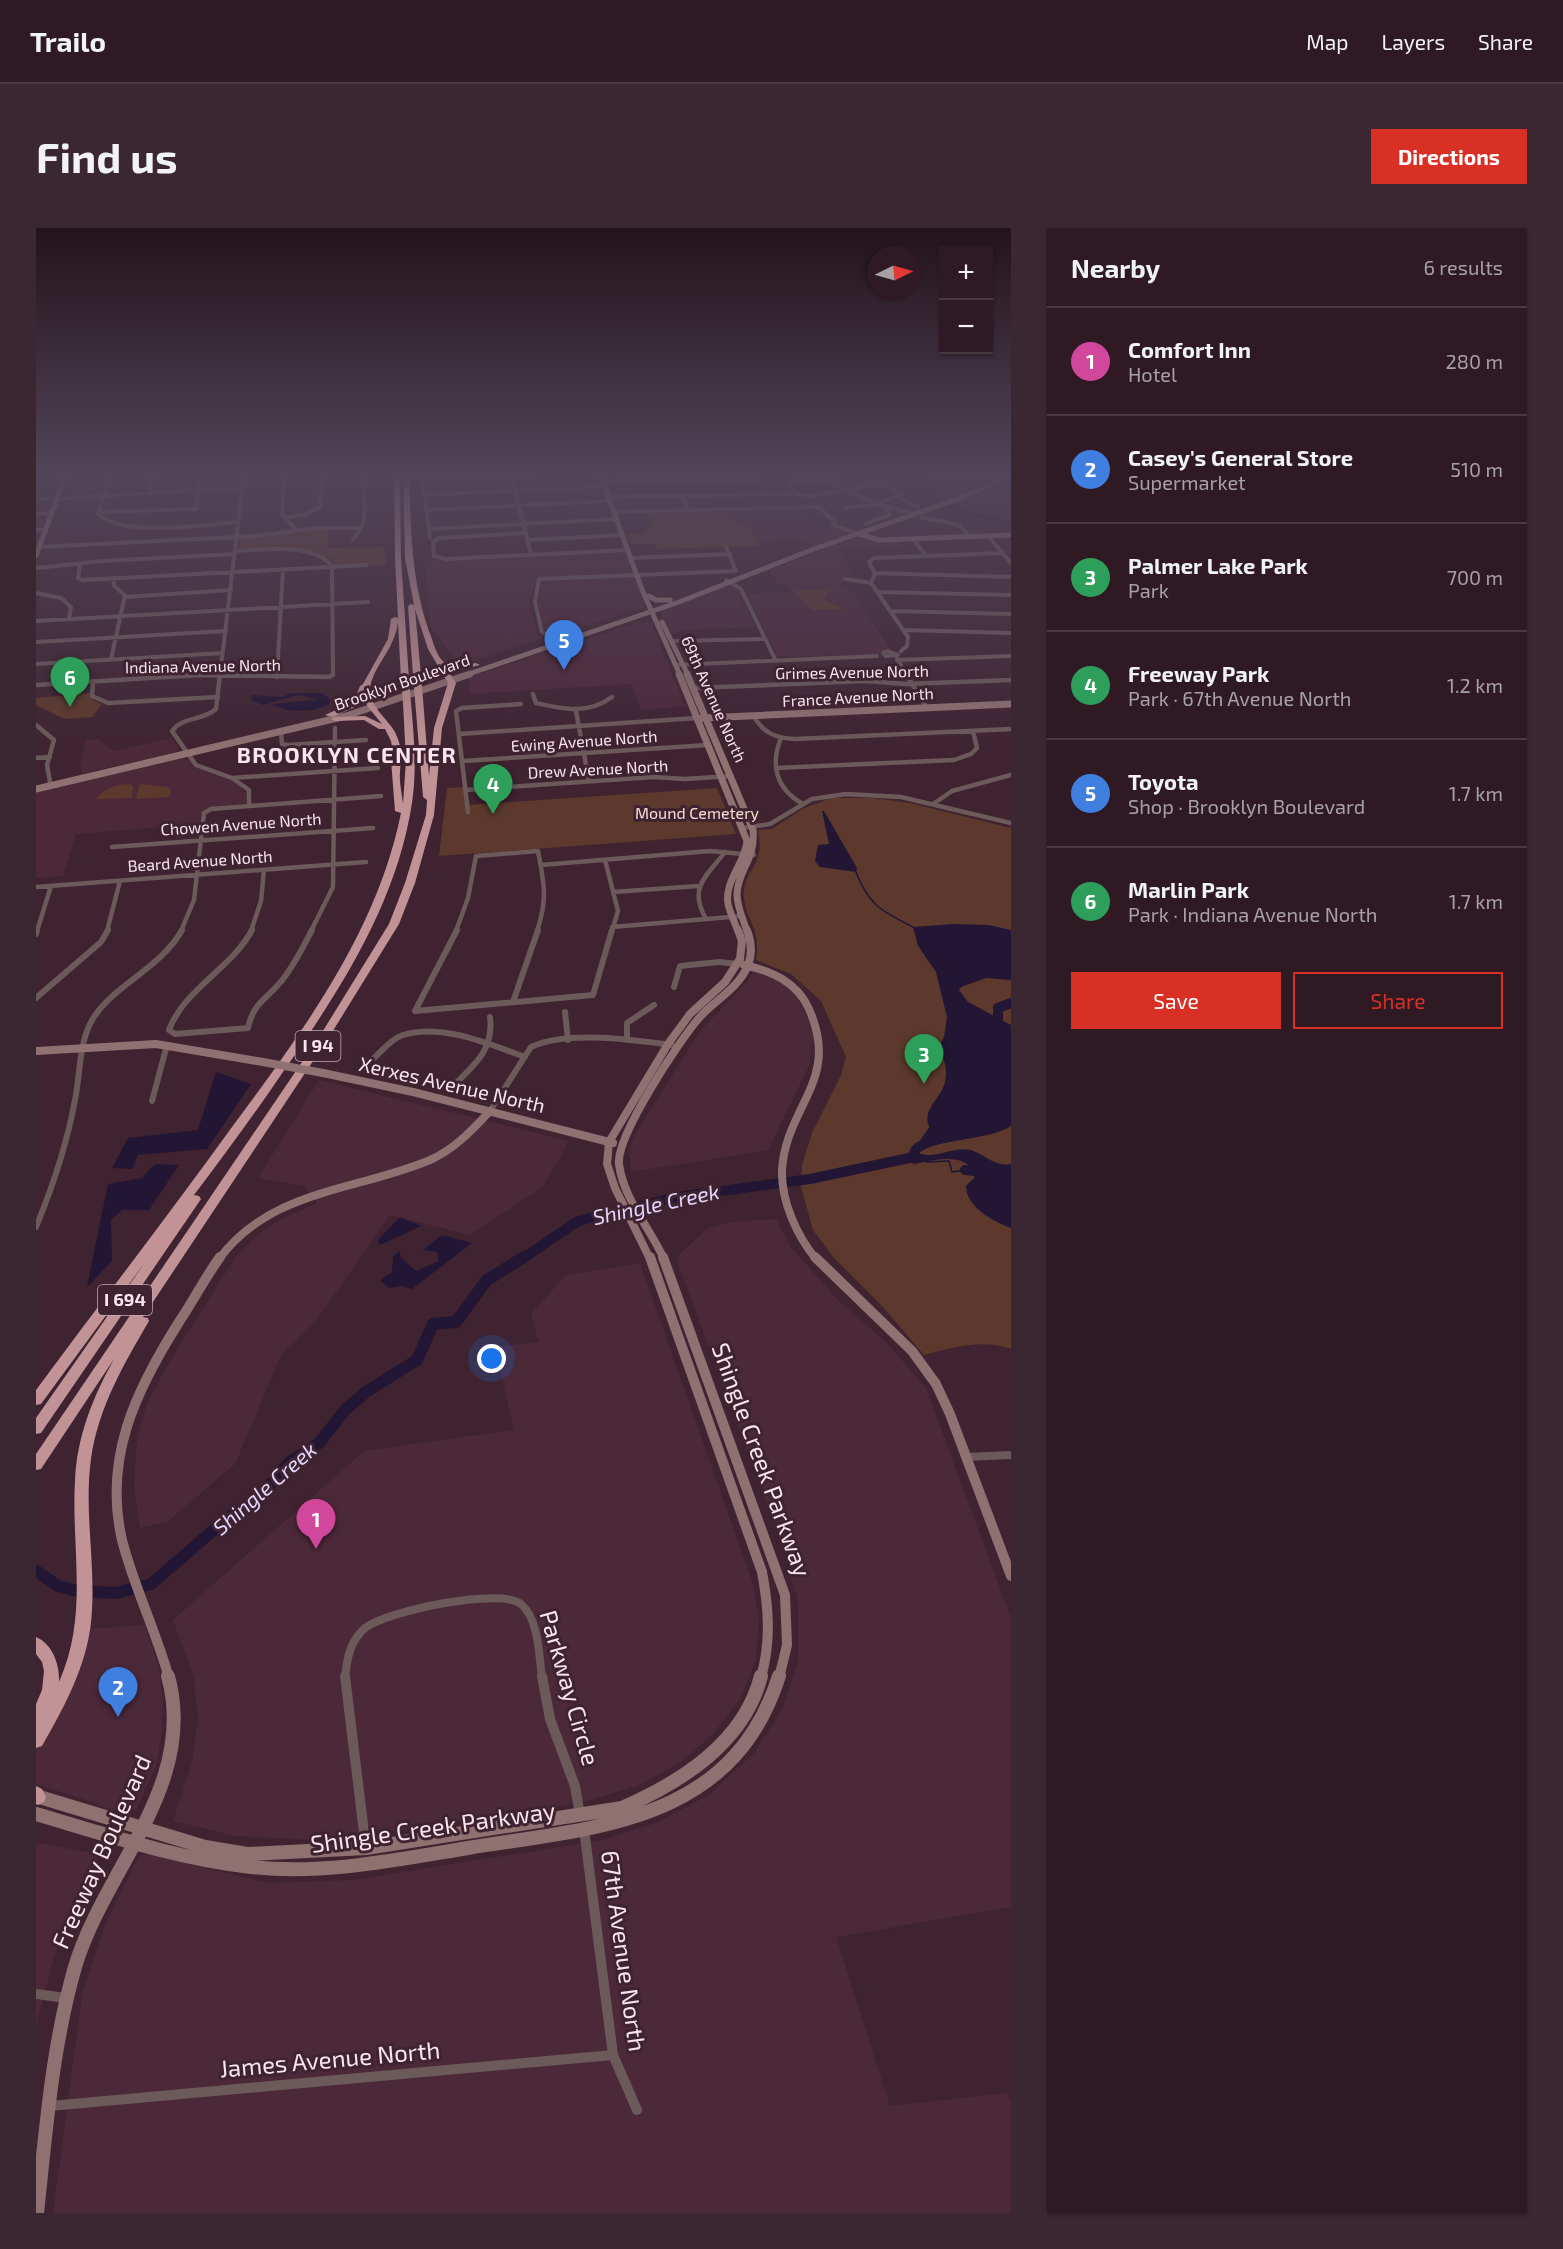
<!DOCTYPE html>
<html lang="en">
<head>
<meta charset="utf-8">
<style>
  body { margin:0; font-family:"Exo 2",sans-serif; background:#3b2731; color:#f1f3f6 }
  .controls { position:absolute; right:18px; top:18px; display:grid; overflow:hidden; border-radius:0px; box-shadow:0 2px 4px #0004 }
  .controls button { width:54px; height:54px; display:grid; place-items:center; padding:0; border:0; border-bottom:2px solid #4a3841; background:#2f1a24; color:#f1f3f6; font:30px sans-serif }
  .compass { position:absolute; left:831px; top:18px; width:54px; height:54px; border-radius:50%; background:#2f1a24; box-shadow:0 2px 4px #0004; rotate:85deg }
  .you { position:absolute; left:456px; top:1131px; width:21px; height:21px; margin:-15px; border:4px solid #fff; border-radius:50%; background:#1a73e8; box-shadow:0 0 0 9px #1a73e833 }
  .badge { display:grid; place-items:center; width:39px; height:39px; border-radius:50%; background:#d93025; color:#fff; font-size:20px; font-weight:700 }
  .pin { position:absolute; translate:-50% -50px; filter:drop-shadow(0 2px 3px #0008) }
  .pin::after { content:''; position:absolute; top:32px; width:21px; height:18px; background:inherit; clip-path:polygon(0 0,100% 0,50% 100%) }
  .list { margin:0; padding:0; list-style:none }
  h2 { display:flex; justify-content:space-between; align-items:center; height:78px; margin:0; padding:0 24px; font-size:26px }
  h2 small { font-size:20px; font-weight:400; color:#a7a1a6 }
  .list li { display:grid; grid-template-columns:39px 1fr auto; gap:18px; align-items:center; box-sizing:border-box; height:108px; padding:0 24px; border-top:2px solid #4a3841 }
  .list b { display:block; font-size:22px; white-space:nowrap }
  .list p { margin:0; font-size:20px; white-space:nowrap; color:#a7a1a6 }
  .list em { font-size:20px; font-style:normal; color:#a7a1a6 }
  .actions { display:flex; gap:12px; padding:18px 24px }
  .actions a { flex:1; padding:14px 0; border:2px solid #d93025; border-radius:0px; text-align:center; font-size:21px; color:#d93025 }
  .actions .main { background:#d93025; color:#fff }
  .map { position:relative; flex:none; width:975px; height:1985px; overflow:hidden; border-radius:0px }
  header { display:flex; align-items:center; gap:36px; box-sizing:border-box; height:84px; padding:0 30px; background:#2f1a24; border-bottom:2px solid #4a3841 }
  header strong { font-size:28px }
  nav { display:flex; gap:33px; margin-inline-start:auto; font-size:21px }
  .intro { display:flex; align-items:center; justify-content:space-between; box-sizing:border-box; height:144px; padding:0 36px }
  h1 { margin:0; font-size:42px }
  .button { padding:15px 27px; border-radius:0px; background:#d93025; color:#fff; font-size:21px; font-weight:700 }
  main { display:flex; gap:36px; padding:0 36px }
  aside { flex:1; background:#2f1a24; border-radius:0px; box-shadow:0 2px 4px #0004 }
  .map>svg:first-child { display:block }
</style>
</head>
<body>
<header>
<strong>Trailo</strong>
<nav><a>Map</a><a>Layers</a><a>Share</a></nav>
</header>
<div class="intro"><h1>Find us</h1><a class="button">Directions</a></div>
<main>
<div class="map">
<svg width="975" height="1985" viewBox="0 0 975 1985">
  <rect width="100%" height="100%" fill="#3f2330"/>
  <path fill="#4c2939" d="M891 246H968L910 272 892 251Z
    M975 253V294L961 290 956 286H935L923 274Z
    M762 282 775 298H796L815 305 778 318 765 312 722 314 713 298 690 289 687 284Z
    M834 311 862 313 867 320 803 322 816 343 805 356 816 362 855 422 845 426 742 429 711 366 756 364 752 356H741L733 342 785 322 817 312Z
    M590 323 599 346 501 350 493 375 501 406 508 410 424 438 394 398 389 333Z
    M533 349H599L609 379 518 408 509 404 502 375 506 352Z
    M689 359 698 360 720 399 648 402 635 406 625 387 627 382Z
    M602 394 615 395 649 478 605 482 596 456 434 466 432 450Z
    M135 510 143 521 137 525 47 545 44 539 50 512 62 511 77 523Z
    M147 530 200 554 211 566 210 575 173 580 166 585 165 596 40 606 27 648 0 650V563Z
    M718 742 735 747 758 762 778 802 773 838 732 922 595 944 593 923 598 908 664 803 712 753Z
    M283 852 533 913 507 959 434 1007 354 987 280 1093 245 1127 199 1236 131 1294 104 1300 98 1259 101 1212 111 1175 134 1133 199 1030 219 1009 239 994 281 975 268 958 222 950Z
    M740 991 754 1018 803 1073 851 1115 890 1160 975 1390V1679L800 1709 854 1878 971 1865 975 1876V1985H17L46 1767 71 1692 103 1628 112 1626 231 1655 318 1652 566 1612 620 1595 673 1567 718 1525 746 1482 762 1433V1374L749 1325 640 1030 670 1001 695 994Z
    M604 1035 717 1356 723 1392 720 1431 705 1470 677 1506 645 1534 604 1557 558 1571 526 1578 340 1606 282 1612 200 1608 137 1593 156 1534 162 1492 158 1449 137 1392 328 1223 478 1202 459 1119 503 1114 495 1086 530 1047Z
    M109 1397 123 1441 127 1475 126 1503 120 1538 101 1580 85 1587 62 1576 0 1556V1521L38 1448 50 1401Z
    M0 1615 64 1626 18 1729 0 1797Z"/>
  <path fill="#5c392c" d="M608 284H687L690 289 713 298 724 318 621 321 618 316H594L591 306 611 305 610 301 616 300Z
    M292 301 293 320 348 319 350 337 299 338 295 331 267 323 203 321 204 309Z
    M761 362H794L788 372 808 381 777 382 758 364Z
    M53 465 58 473 66 476 56 489 29 491 0 477V470Z
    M93 556 97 558 96 570 60 571C68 560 79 557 93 556Z
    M106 556 132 559 136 564 132 569 103 571 100 570 103 558Z
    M428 559 430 577 681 560 700 606 403 628 411 560Z
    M796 570H837L874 575 975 600V1121C945 1111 918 1119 888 1127L846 1078 798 1030 777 1002 765 959 766 937 776 905 805 847 810 829 785 773 755 746 720 732C726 698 707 691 708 664 710 637 729 640 722 602L736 601 768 580Z"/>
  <path fill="#221634" d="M256 465H286L294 471V476C274 485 256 485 236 477 246 474 278 473 280 471L262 467 227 477 217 473 215 467 246 469Z
    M786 583H788L821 640 820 644 784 639 779 633 782 617 793 616Z
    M918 696 953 697 975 702V752L950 750 925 759 923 762 932 774 975 797V898C955 912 899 911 883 925 898 932 918 918 935 922 951 927 957 939 975 936V1000C958 994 930 979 930 958L938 950 939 945C927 923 897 933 878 936L872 931C873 912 887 914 897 904 896 901 893 899 892 896 888 882 902 871 907 860 913 846 909 832 903 818L908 809 911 789 900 744 882 718 877 699Z
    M180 844 215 856 171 921 102 927 96 941 76 940 92 910 162 902Z
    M119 936 143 937 113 982H86L75 992 76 1033 51 1059 72 956 106 950Z
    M364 989 385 998 344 1017 342 1012Z
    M406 1007 436 1015 376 1061 366 1058 353 1060 344 1052 356 1044 357 1029 363 1023 365 1030 380 1043 403 1033 401 1024 387 1022Z"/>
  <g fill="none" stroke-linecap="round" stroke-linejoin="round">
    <path stroke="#221634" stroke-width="1.5" d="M883 246 889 267 900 275
      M911 279 975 295
      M820 644C833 678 846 683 877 699
      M890 934 913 933 916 944 929 942"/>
    <path stroke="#221634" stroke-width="10" d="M955 803 962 791V780L975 775
      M889 914 904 892
      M929 942 948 944 975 954
      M486 1031 542 993 641 969 774 951 878 929"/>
    <path stroke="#221634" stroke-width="12" d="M0 1343 22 1358 41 1363 80 1365 115 1356 187 1294 226 1266 254 1234 283 1215 310 1181 330 1164 381 1132 397 1096 420 1094 451 1052 488 1029"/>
    <path stroke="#6c595a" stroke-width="4" d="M74 246 62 286C86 310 170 296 203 294
      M248 246 246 287 262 303
      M386 246 394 310
      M475 246 495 326
      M387 252 510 246
      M761 252H796L810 262 774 268 759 266 752 255Z
      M567 254 723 252 732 267
      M810 262 841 276
      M810 262C830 257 849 251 866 266L841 276
      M115 265 113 256 117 246
      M389 267 569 258
      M645 267 654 284
      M573 269 754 266
      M862 269 882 279
      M0 271 21 270
      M21 271 207 259
      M841 276 878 286
      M808 280 841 276
      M391 282 574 273
      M62 284 160 281 163 254
      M578 284 783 279 799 294 797 297 823 306
      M0 286 16 285
      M885 289 923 297 934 309
      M248 290 270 286 284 279 287 246
      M829 296 854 287 850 282 853 281
      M393 301 581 291
      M0 302 10 301
      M490 305 403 310 397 314 398 328 410 331 592 322
      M952 308 975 335
      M317 311C335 295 327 267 326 246
      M877 311 890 328
      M491 312 587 307
      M4 319 218 308 283 300H325
      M199 323C227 322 276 314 296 338
      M596 330 694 326
      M44 337 42 350 46 352 330 337
      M296 338 297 447
      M0 340 66 333 199 326
      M838 345 975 349
      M809 351 835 355
      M690 352 705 361 740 433
      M835 355 839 346 833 334 838 330 967 325
      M835 355 872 409 871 418 865 423
      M842 364 975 367
      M0 365 25 370 35 379 33 391
      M89 369 195 362
      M855 383 975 386
      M0 393 332 374
      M868 402 975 405
      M635 413 729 411
      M0 414 190 403
      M525 414 506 404 499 374 503 351 700 343 690 319
      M851 423 862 427 850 428 847 425Z
      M75 431 89 367 78 358V350
      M861 431 871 447
      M861 432 975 428
      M0 436 187 425
      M640 437 841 428
      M162 447H165
      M184 447 208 246
      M241 447 247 341"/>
    <path stroke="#6c595a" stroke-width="4.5" d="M184 446 180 481C167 493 147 488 136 503L160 537 196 550 213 562V578
      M870 446 891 480
      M241 449V446
      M57 453 56 468 72 475 182 469
      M0 457 163 447 294 449 297 446
      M658 460 829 453 870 456 975 452
      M497 466 500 475C527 481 552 487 576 469
      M540 483 553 553
      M717 487C727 505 739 510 759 511L975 501
      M0 497 18 512 11 537 14 554
      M245 505 246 516 252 517 330 512
      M423 506 661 490
      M745 510C734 537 740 561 767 576
      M0 530 14 529
      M427 533 672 517
      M740 540 918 532 935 526 941 520 937 503
      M196 550 342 540
      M430 562 618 549 649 551 696 548
      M897 576 916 563 975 547
      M432 584 420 483 426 480 485 476
      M707 600 734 596 776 571 810 566 865 569 975 595
      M76 619 337 600
      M569 632 582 683 576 703
      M505 637 674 623 718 627
      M0 659 330 634
      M577 664 662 658
      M670 691C652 659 670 649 689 624
      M576 699 706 688
      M1 703 15 658
      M71 703 84 653
      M145 703 158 672 168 585 175 581 345 568
      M215 703 225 673 228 642
      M275 703 297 659 299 500
      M420 703 432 670 440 628 502 623C508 655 512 671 501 703"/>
    <path stroke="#6c595a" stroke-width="6" d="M216 702C196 740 148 761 133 802L139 806 212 800C217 774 232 771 247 751 259 736 267 719 276 702
      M0 706 1 702
      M638 759 644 738 683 734 702 736
      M0 770 65 714 72 702
      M477 774 502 702
      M379 783 421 702
      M379 783 557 767 576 702
      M529 784 532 812
      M591 812V795L618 777
      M338 830C347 822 355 811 367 807 406 795 453 816 489 829
      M419 856C440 836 458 820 454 789
      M116 873 131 817
      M454 883 495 819C532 802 596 812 636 817
      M0 999C17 958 31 916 39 872 44 848 43 818 54 796 72 759 124 742 146 702"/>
    <path stroke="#6c595a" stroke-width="8" d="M930 1229 975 1227
      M309 1450C311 1430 314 1413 329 1400 351 1383 464 1359 485 1376 503 1391 503 1428 506 1450"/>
    <path stroke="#6c595a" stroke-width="10" d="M309 1448 330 1621
      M506 1448 514 1491 539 1558 544 1587
      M548 1601 577 1827 601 1882
      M0 1766 30 1770
      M14 1878 577 1827"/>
    <path stroke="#8f7172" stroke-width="5" d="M564 246 607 364 644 447
      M823 306 844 312 975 307
      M0 328 30 246
      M613 368 620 372H634
      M626 394 652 447
      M430 447 643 374 778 321 922 271 975 248"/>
    <path stroke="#8f7172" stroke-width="7" d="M643 446 711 613C709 635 688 653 692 676 694 685 699 695 702 703
      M651 446 717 602C720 632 702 641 701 666 701 679 707 691 711 703
      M666 490 975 476
      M0 561 310 488 434 446"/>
    <path stroke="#8f7172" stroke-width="8" d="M708 737C736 743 761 754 773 781 805 853 750 877 746 942 745 973 761 1008 780 1031
      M0 823 120 816 227 834
      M287 845 377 864 577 915
      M183 1031C235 961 321 963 394 932 419 921 436 902 454 883
      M614 1031 579 960 571 936 573 914 632 816 654 786 689 754 704 731 706 713 702 702
      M628 1031C614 1000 587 970 583 936 580 908 643 813 663 790 679 772 703 760 712 737 717 725 715 713 711 702"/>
    <path stroke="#8f7172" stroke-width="10" d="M614 1029 726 1344C733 1381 735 1413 725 1450
      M627 1029 749 1367 751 1417 743 1450
      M779 1029 876 1123 900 1156 914 1186 975 1348
      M133 1450C120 1403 98 1359 86 1312 67 1230 100 1162 143 1094 157 1073 169 1050 184 1029"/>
    <path stroke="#8f7172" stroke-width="14" d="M0 1568 169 1619 211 1626 330 1620 586 1580C645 1554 708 1515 725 1448
      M0 1586C71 1607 142 1631 215 1639 288 1647 360 1632 432 1620 559 1599 696 1596 743 1448
      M1 1985C10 1902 16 1819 39 1739 68 1641 162 1557 132 1448"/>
    <path fill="#c29396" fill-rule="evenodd" d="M358 246H364L365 329 373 452 369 454 365 452 362 394C359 422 335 440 334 462 334 479 351 490 359 504 367 521 365 528 364 544 363 554 366 566 367 576L370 532 367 475 371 473 375 475C378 508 381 542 376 575 361 674 305 761 249 841 220 884 189 926 158 967L163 968 165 971 163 974 5 1205 0 1206V1190L110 1033 5 1176 0 1177V1162C65 1074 132 988 196 899 267 803 341 704 365 585L359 583 355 532 358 530 355 513 349 501H343L328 492 299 493 295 491 299 489 329 488 346 496 332 479 327 469 324 477 296 489 289 487 318 474 324 458 327 456 352 411 355 391 359 389 362 390 359 329Z
      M367 246H373C375 303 375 357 396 411 398 418 402 430 409 435 418 441 430 437 440 435L444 437 419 443 411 441 420 455 406 500 398 587 379 655 363 696 295 806 107 1089 112 1090 113 1093C88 1136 62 1180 55 1231 48 1282 59 1332 56 1382 54 1432 30 1476 6 1518L0 1520V1476L6 1462 8 1443 6 1434 0 1426V1409C17 1416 24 1438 23 1454 53 1387 35 1322 39 1252 41 1208 57 1169 78 1131L5 1241 0 1242V1226L285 806 353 696 369 655 390 587 391 572 387 569 379 471 383 469 387 471 393 548 398 500 412 455 392 421 379 381 385 448 381 450 377 448 372 378 375 376 378 377 369 330Z
      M0 1558 6 1561 10 1569 8 1574 2 1577 0 1576Z"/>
    <path stroke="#8f7172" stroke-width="8" d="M227 834 287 845"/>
    <path stroke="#c29396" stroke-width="8" d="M381 448 383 471
      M369 452 371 475"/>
  </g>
  <linearGradient id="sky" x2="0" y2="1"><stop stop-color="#23131a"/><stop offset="0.47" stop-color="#524559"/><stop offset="1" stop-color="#524559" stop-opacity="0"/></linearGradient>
  <rect width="975" height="524" fill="url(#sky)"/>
  <g text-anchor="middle" stroke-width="6" stroke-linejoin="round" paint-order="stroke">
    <g font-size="16" fill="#f9e5ed" stroke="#3f2330">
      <text transform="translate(167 438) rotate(-1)" y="6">Indiana Avenue North</text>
      <text transform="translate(816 444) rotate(-1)" y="6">Grimes Avenue North</text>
      <text transform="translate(366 454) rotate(-19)" y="6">Brooklyn Boulevard</text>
      <text transform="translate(822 469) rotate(-3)" y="6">France Avenue North</text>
      <text transform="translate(678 471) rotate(66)" y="6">69th Avenue North</text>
      <text transform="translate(548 513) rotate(-4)" y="6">Ewing Avenue North</text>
      <text transform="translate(562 541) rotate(-3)" y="6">Drew Avenue North</text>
      <text transform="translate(205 596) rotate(-4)" y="6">Chowen Avenue North</text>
      <text transform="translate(164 633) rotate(-4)" y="6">Beard Avenue North</text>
    </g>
    <g font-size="16" fill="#f9dcd2" stroke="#3f2330">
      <text x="661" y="591">Mound Cemetery</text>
    </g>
    <g fill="#3f2330" stroke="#c1abb4" stroke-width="1.5">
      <rect x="259.5" y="803" width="45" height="30" rx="4.5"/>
      <rect x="62" y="1057" width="54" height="30" rx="4.5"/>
    </g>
    <g font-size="18" font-weight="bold" fill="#f9e5ed">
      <text x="282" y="824">I 94</text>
      <text x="89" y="1078">I 694</text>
    </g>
    <g font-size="20" fill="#f9e5ed" stroke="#3f2330">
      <text transform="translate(416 857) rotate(13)" y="7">Xerxes Avenue North</text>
    </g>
    <g font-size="21" font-style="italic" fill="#e4d6fc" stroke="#3f2330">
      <text transform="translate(620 977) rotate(-12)" y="7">Shingle Creek</text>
      <text transform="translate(229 1261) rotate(-41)" y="7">Shingle Creek</text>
    </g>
    <g font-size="22" font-weight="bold" letter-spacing="1.5" fill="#f9e5ed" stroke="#3f2330">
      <text x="311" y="535">BROOKLYN CENTER</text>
    </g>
    <g font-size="24" fill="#f9e5ed" stroke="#3f2330">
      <text transform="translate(725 1232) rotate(70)" y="8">Shingle Creek Parkway</text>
      <text transform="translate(533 1460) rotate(74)" y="8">Parkway Circle</text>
      <text transform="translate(397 1600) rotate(-8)" y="8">Shingle Creek Parkway</text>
      <text transform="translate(66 1624) rotate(-66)" y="8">Freeway Boulevard</text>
      <text transform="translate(587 1723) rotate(82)" y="8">67th Avenue North</text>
      <text transform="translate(294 1832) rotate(-5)" y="8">James Avenue North</text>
    </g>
  </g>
</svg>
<div class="controls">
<button>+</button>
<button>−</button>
</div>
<svg class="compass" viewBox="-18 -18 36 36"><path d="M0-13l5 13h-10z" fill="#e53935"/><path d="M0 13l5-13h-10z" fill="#a7a1a6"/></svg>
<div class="you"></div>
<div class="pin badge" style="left:280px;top:1321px;background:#d1479c">1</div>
<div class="pin badge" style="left:82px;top:1489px;background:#3f7fe0">2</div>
<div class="pin badge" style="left:888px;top:856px;background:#2e9e5b">3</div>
<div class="pin badge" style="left:457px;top:586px;background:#2e9e5b">4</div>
<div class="pin badge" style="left:528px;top:442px;background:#3f7fe0">5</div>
<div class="pin badge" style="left:34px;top:479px;background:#2e9e5b">6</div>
</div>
<aside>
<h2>Nearby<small>6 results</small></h2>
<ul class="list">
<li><span class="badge" style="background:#d1479c">1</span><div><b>Comfort Inn</b><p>Hotel</p></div><em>280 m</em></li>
<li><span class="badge" style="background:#3f7fe0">2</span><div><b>Casey's General Store</b><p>Supermarket</p></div><em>510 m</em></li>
<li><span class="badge" style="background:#2e9e5b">3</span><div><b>Palmer Lake Park</b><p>Park</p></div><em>700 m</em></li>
<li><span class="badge" style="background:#2e9e5b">4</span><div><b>Freeway Park</b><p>Park · 67th Avenue North</p></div><em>1.2 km</em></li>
<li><span class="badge" style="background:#3f7fe0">5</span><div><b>Toyota</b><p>Shop · Brooklyn Boulevard</p></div><em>1.7 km</em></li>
<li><span class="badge" style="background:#2e9e5b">6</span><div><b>Marlin Park</b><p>Park · Indiana Avenue North</p></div><em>1.7 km</em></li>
</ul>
<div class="actions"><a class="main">Save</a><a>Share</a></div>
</aside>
</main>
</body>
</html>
